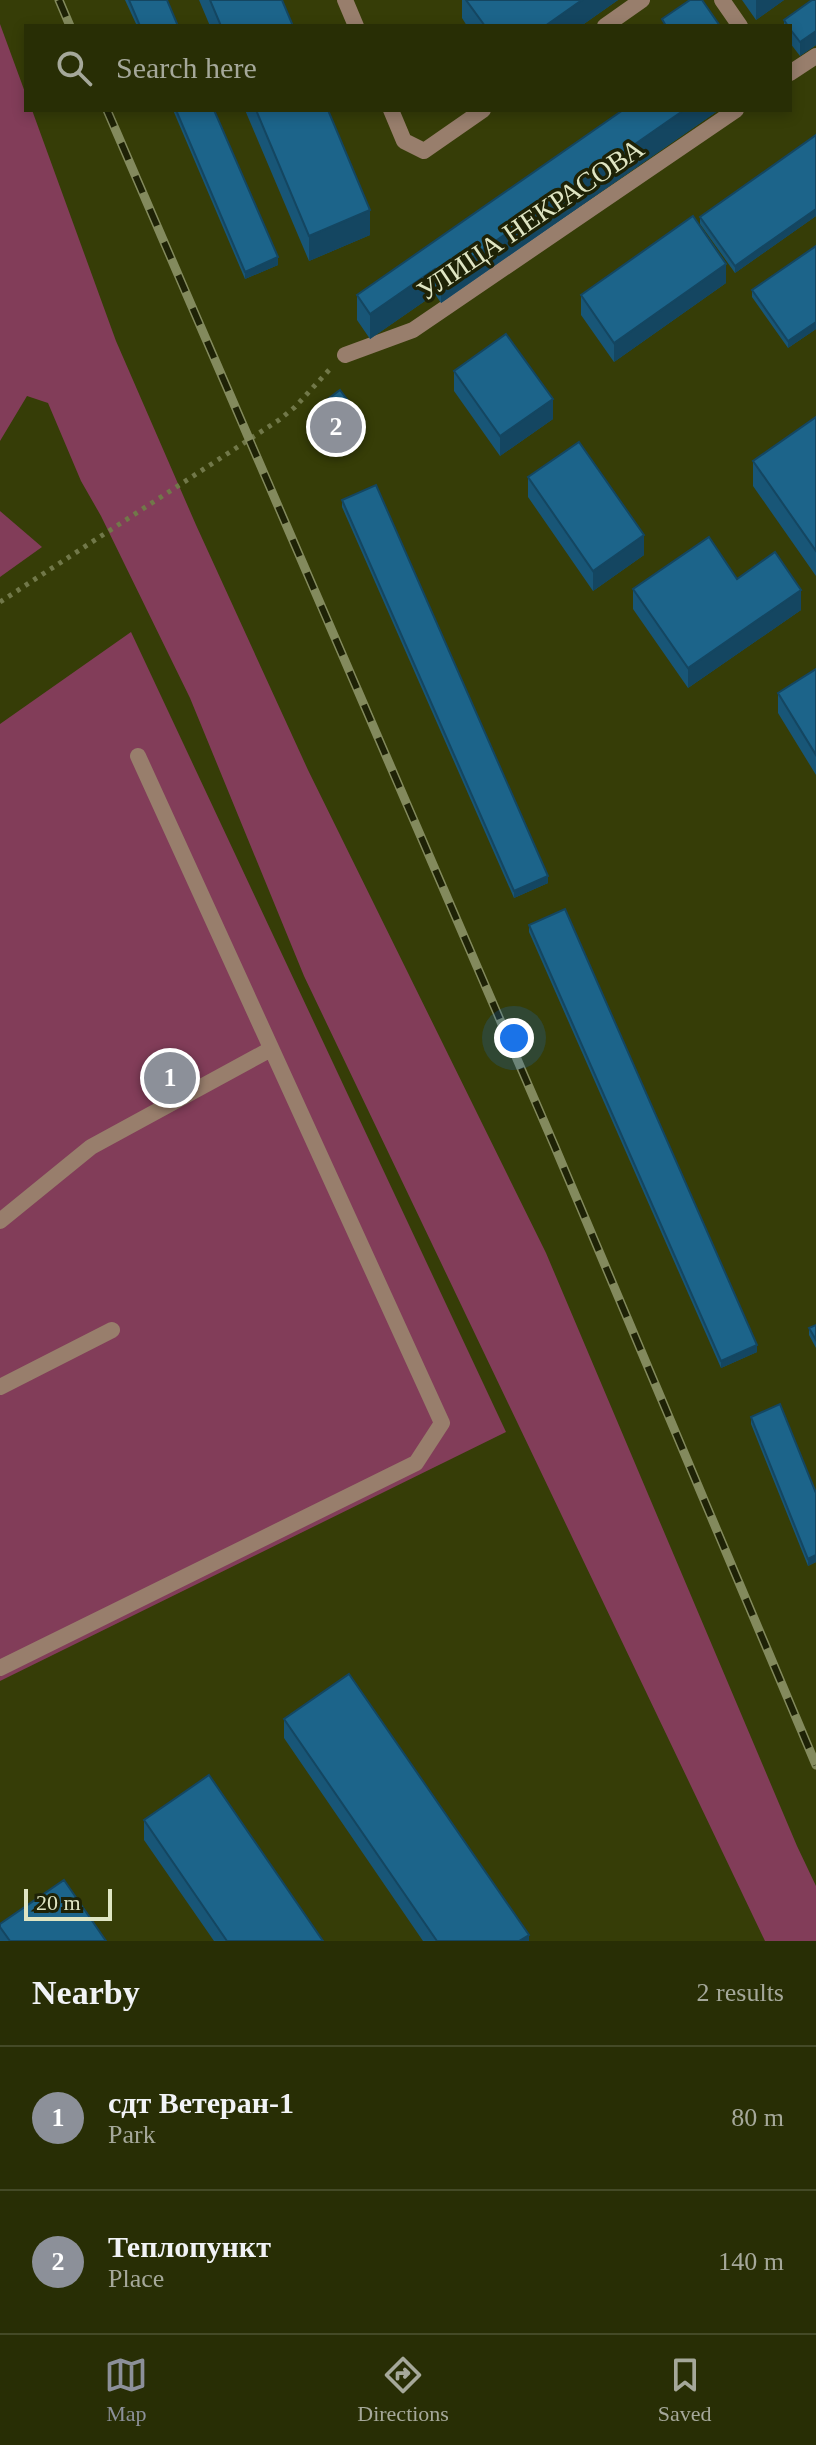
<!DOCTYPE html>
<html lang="en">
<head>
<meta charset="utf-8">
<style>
  body { margin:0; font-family:Georgia,serif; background:#30360f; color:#f1f3f6 }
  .scale { position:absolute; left:24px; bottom:20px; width:88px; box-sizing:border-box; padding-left:8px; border:4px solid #dfe5c3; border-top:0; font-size:22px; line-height:28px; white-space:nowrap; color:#dfe5c3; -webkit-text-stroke:6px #1e2206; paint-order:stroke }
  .you { position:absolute; left:514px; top:1038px; width:28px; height:28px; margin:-20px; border:6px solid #fff; border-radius:50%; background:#1a73e8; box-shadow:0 0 0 12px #1a73e833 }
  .badge { display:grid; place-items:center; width:52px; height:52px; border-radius:50%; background:#8c9099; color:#fff; font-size:26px; font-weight:700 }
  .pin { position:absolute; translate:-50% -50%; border:4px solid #fff; box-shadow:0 2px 8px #0006 }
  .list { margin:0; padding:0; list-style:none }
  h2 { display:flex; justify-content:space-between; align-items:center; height:104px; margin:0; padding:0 32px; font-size:34px }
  h2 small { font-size:26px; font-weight:400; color:#a5a89a }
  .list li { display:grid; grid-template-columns:52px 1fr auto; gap:24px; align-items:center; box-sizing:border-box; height:144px; padding:0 32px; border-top:2px solid #444a27 }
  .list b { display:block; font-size:30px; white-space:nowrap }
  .list p { margin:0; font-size:26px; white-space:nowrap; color:#a5a89a }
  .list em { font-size:26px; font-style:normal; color:#a5a89a }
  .icon { flex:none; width:44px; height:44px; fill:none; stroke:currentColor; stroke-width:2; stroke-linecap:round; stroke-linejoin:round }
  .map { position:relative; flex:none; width:816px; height:1941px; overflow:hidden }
  .search { position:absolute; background:#282e05; box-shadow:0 4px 12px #0003; left:24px; right:24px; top:24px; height:88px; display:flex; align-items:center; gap:20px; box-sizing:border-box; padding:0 28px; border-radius:0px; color:#a5a89a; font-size:30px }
  .sheet { height:392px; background:#282e05 }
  nav { display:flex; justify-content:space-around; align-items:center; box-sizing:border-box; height:112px; border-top:2px solid #444a27; background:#282e05; font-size:22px; color:#a5a89a }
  nav a { display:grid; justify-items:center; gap:4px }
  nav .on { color:#8c9099 }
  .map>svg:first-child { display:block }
</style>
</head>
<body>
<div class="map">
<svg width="816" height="1941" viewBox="0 0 816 1941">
  <rect width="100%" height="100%" fill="#363d07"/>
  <path fill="#823d59" d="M0 24 26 95V110H32L116 341 196 525 308 770 546 1253 797 1846 816 1886V1941H765L304 976 190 698 101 516 81 481 48 403 27 396 0 441Z
    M0 511 42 547 0 577Z
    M131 632 506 1432 0 1681V724Z"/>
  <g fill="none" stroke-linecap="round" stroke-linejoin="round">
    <path stroke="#717849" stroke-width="5" stroke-dasharray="4 6" stroke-linecap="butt" d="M0 602 279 420 295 407 330 369"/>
    <path stroke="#987e6c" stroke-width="16" d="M345 0 356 26
      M722 0 740 26
      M605 26 642 0
      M790 73 816 56
      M391 110 404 141 424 151 483 110
      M345 355 413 330 736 110
      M0 1221 91 1147 271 1049
      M0 1387 112 1330
      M0 1668 416 1463 442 1423 138 756"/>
    <g stroke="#838a5d" stroke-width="9">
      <path id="rail" d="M59 0 70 26
        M107 110 555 1147 816 1765"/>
    </g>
    <use href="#rail" stroke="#1e2206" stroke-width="6" stroke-dasharray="18" stroke-linecap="butt"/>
  </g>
  <path fill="#185677" d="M125 0H167L178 26H137Z
    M199 0H282L293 26H210Z
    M462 0H618L581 26H467L462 18Z
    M742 0H784L756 20Z
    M816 0V45L800 56 790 43V26H784V20Z
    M173 110H214L278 265 245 279Z
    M245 110H328L370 235 309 261Z
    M623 110H719L441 303 435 294 370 339 357 320V295Z
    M816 135V216L735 273 700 224V217Z
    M816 246V329L788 348 752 297V290Z
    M726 283 614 362 581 315V295Z
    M454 371 553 419 500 456 454 391Z
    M312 411 359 429 331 450 312 425Z
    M816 417V576L753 486V461Z
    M528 477 644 555 593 591 528 497Z
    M342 500 548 883 514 898 342 507Z
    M737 579 801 610 688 688 633 609V589Z
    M816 669V775L778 713V693Z
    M529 925 757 1352 721 1368 529 932Z
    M816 1325V1348L809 1335V1328Z
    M751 1417 816 1493V1562L808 1566 751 1424Z
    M284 1719 529 1941H423L284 1738Z
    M144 1820 323 1941H214L144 1840Z
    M0 1924 106 1941H0Z"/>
  <path fill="#144661" d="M582 0H618L581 26H545Z
    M756 0H784L756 20Z
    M816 31V45L800 56V42Z
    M684 110H719L441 303V279Z
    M816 209V216L735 273V266Z
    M370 210V235L309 261V236Z
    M278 257V265L245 279V272Z
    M726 264V283L614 362V343Z
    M435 269V294L370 339V314Z
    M816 322V329L788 348V341Z
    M553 399V419L500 456V436Z
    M359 415V429L331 450V436Z
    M644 535V555L593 591V571Z
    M801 590V610L688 688V668Z
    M548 876V883L514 898V891Z
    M757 1345V1352L721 1368V1361Z
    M816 1555V1562L808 1566V1559Z
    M529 1935V1941H519Z"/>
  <path fill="#1c648a" stroke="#144661" stroke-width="2" d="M129 0H167L178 26H140Z
    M210 0H282L293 26H221Z
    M466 0H582L545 26H485Z
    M690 0H702L720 26H666L662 19Z
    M812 0H816V31L800 42 790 29V26H788L784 20Z
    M176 110H214L278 257 245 272Z
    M256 110H328L370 210 309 236Z
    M623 110H684L441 279 435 269 370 314 357 295Z
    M816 135V209L735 266 700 217Z
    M693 216 726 264 614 343 581 295Z
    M816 246V322L788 341 752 290Z
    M506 334 553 399 500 436 454 371Z
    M340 390 359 415 331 436 312 411Z
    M816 417V551L753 461Z
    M579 442 644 535 593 571 528 477Z
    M376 485 548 876 514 891 342 500Z
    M709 537 737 579 775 552 801 590 688 668 633 589Z
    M816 669V755L778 693Z
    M565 909 757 1345 721 1361 529 925Z
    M816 1325V1340L809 1328Z
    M780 1404 816 1493V1555L808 1559 751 1417Z
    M349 1674 529 1935 519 1941H437L284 1719Z
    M209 1775 323 1941H227L144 1820Z
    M64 1880 106 1941H10L0 1927V1924Z"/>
  <g text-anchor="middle" stroke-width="7" stroke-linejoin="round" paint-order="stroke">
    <g font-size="28" fill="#dfe5c3" stroke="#1e2206">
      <text transform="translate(530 219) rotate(-34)" y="10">УЛИЦА НЕКРАСОВА</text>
    </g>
  </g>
</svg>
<div class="scale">20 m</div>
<div class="you"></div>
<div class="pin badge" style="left:170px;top:1078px">1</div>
<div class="pin badge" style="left:336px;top:427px">2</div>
<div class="search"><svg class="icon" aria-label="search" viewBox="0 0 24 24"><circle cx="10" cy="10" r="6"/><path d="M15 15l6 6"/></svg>Search here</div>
</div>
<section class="sheet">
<h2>Nearby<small>2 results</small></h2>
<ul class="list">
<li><span class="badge">1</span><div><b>сдт Ветеран-1</b><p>Park</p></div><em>80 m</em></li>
<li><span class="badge">2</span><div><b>Теплопункт</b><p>Place</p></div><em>140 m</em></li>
</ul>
</section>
<nav>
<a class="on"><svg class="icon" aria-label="map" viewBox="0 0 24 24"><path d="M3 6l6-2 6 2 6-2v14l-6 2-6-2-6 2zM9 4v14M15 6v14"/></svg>Map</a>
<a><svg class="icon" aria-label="directions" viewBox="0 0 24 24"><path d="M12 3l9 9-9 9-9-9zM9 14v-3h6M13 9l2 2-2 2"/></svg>Directions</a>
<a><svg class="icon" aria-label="saved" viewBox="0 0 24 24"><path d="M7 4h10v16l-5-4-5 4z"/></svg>Saved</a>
</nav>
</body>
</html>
